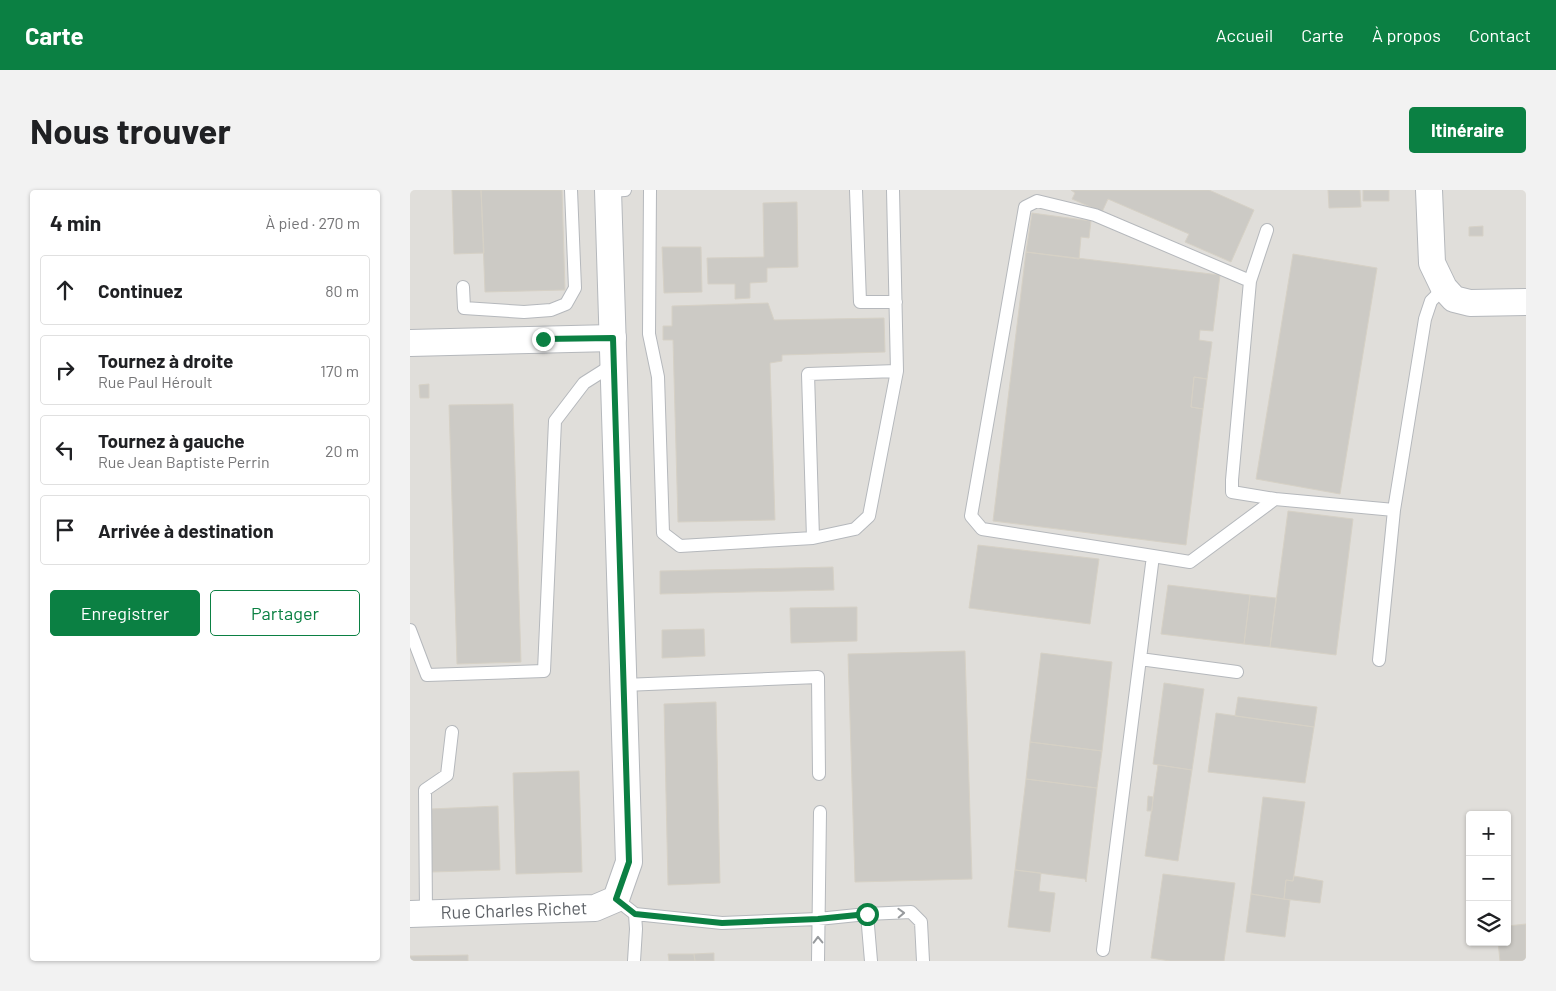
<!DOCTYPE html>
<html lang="fr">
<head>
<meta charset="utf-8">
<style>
  body { margin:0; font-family:Barlow,sans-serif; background:#f2f2f2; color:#202124 }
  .controls { position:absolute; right:15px; bottom:15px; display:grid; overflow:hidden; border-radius:5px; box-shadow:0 1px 4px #0004 }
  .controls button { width:45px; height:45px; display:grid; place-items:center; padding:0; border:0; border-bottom:1px solid #e0e0e0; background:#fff; color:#202124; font:25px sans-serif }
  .stop { position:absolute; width:15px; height:15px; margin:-11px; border:4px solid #0b8043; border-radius:50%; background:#fff }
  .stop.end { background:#0b8043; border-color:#fff; box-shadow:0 1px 5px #0008 }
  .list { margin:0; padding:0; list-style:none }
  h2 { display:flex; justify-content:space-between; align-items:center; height:65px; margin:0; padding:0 20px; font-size:21px }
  h2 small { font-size:16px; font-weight:400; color:#757577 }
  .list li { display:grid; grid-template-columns:32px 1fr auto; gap:15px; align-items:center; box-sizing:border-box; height:70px; margin:0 10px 10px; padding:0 10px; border:1px solid #e0e0e0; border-radius:5px }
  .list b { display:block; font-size:19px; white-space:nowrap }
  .list p { margin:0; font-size:16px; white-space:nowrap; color:#757577 }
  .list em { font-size:16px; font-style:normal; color:#757577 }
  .actions { display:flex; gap:10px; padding:15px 20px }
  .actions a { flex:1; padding:11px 0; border:1px solid #0b8043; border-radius:5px; text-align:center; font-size:18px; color:#0b8043 }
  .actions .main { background:#0b8043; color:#fff }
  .icon { flex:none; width:28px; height:28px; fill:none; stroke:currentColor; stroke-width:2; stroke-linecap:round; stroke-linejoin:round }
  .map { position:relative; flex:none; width:1116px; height:771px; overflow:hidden; border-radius:5px }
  header { display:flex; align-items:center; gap:30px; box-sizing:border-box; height:70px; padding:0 25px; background:#0b8043; color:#fff }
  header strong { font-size:24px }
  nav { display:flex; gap:28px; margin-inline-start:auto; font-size:18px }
  .intro { display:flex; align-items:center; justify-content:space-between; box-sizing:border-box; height:120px; padding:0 30px }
  h1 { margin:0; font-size:35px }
  .button { padding:12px 22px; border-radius:5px; background:#0b8043; color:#fff; font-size:18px; font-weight:700 }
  main { display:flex; gap:30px; padding:0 30px }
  aside { flex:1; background:#fff; border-radius:5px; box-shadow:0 1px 4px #0004 }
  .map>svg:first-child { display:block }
</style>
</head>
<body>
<header>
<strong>Carte</strong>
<nav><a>Accueil</a><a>Carte</a><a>À propos</a><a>Contact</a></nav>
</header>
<div class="intro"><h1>Nous trouver</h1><a class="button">Itinéraire</a></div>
<main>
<aside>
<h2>4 min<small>À pied · 270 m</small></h2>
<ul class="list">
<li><svg class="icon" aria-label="ahead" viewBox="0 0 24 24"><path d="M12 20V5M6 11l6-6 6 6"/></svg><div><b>Continuez</b></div><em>80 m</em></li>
<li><svg class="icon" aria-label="right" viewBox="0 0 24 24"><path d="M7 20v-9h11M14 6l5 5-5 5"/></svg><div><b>Tournez à droite</b><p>Rue Paul Héroult</p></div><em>170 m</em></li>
<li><svg class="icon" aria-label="left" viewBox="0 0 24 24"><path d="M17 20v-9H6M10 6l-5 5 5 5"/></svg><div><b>Tournez à gauche</b><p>Rue Jean Baptiste Perrin</p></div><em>20 m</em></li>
<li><svg class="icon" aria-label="arrive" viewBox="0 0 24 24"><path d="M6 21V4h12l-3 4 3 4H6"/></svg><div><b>Arrivée à destination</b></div></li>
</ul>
<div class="actions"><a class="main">Enregistrer</a><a>Partager</a></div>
</aside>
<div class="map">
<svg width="1116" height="771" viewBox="0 0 1116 771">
  <rect width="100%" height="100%" fill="#f1efe8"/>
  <path fill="#e0deda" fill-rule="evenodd" d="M0 0H1116V771H0ZM1060 625H1097V752H1060Z"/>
  <path fill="#cccac5" stroke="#d6d1c6" d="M42 0H71L74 63 44 64Z
    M71 0H152L155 100 75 102Z
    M661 0H799L844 20 821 72 775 52 779 44 698 9 692 22 662 9 665 3Z
    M918 0H950L951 17 919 18Z
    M953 0H979V11H953Z
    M387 12 388 77 357 78V92L340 93V108L325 109V94H298L297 68 354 67 353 13Z
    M622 23 681 31 679 48 671 47 669 69 616 62Z
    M1073 36V46H1059V37Z
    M252 57H291L292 102 254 103Z
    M616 62 810 85 803 141 790 140 789 150 802 152 797 189 784 187 781 217 793 219 776 355 583 331Z
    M883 64 967 78 930 304 846 289Z
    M358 113 364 130 474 128 475 162 372 165V171L360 173 365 330 268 332 263 150H253V136H262V116Z
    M784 187 797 189 793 219 781 217Z
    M19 194V208H10L9 195Z
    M103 214 111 472 47 474 39 215Z
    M878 321 943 329 926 465 860 457Z
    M568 355 689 369 680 434 559 418Z
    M423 377 424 400 250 404V381Z
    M758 395 840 405 834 454 751 444Z
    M840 405 866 408 860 457 834 454Z
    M447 417V451L381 453 380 418Z
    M294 439 295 466 252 468V440Z
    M555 461 562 689 445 692 438 464Z
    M631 463 702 472 692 561 620 552Z
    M754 493 794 499 782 580 743 574Z
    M828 507 907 517 904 537 825 526Z
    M306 512 310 693 258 695 254 514Z
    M806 523 904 537 895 593 798 582Z
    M620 552 692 561 687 598 616 589Z
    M748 575 782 580 768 671 735 666Z
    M169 581 172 682 106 684 103 583Z
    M616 589 687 598 676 692 675 689 605 680Z
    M738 606 743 607 742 621H737Z
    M853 607 895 612 883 691 876 690 874 709 841 704Z
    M88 616 90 680 22 682 20 619Z
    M605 680 631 683 629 701 645 703 640 742 598 737Z
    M753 684 825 693 814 771H760L741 768Z
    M884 686 913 691 910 713 874 709 876 690 883 691Z
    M841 704 880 710 875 747 836 742Z
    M1116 734V771H1090L1088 752H1097V736Z
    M304 763V771H285L284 764Z
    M258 764H284L285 771H259Z
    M58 765V771H0V766Z"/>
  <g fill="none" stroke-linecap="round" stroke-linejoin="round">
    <g stroke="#b5b8bc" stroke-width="14">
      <path id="service" d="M240 0 239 144 248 187 253 343 270 356 403 348 445 339 459 326 487 181 483 0
        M446 0 450 112H486
        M198 1 215 0
        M857 40 840 91 822 290V302L865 309
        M53 97 54 118 114 122 141 120 156 114 165 98 161 0
        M403 348 398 184 487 181
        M743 366 572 339 561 326 615 17 627 11 685 25 840 91
        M0 440 17 485 134 481 145 231 174 193 204 174
        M730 469 827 482
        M969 470 984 320
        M214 495 408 487 409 584
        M206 709 225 724 226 739 224 771
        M16 723 15 600 37 585 42 542
        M225 724 312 733 408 729 457 724 501 722 511 732 513 771
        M457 724 461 771
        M693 760 743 366 780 372 865 309 984 320 1015 129 1021 111 1034 98
        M408 771 410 622"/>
    </g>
    <g stroke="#b5b8bc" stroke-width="28">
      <g id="minor">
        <path d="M1019 0 1022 73 1034 98 1044 109 1060 113 1116 112"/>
        <path d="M0 153 203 148"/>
        <path id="s1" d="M0 724 185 718 206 709 219 672 198 0"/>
      </g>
    </g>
    <use href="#service" stroke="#fff" stroke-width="12"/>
    <use href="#minor" stroke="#fff" stroke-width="26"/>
  </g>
  <defs><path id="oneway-chevron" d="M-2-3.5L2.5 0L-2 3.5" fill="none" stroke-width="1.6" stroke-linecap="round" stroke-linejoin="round" transform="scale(1.25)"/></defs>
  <g stroke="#979a9d">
    <use href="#oneway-chevron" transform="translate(491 723) rotate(-2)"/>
    <use href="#oneway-chevron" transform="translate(408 750) rotate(-91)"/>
  </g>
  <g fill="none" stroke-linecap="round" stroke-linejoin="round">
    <path stroke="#0b8043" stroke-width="6" d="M133 149 203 148 219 672 206 709 225 724 312 733 408 729 457 724"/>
  </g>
  <g text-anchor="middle" stroke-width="5" stroke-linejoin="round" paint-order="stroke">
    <g font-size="18" fill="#5f6368" stroke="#fff">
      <text dy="6" stroke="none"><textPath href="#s1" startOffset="104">Rue Charles Richet</textPath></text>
    </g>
  </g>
</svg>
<div class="controls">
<button>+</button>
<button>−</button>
<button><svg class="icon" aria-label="layers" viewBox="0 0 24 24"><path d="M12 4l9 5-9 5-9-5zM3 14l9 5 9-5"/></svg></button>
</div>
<div class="stop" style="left:457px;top:724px"></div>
<div class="stop end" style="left:133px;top:149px"></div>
</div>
</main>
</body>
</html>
